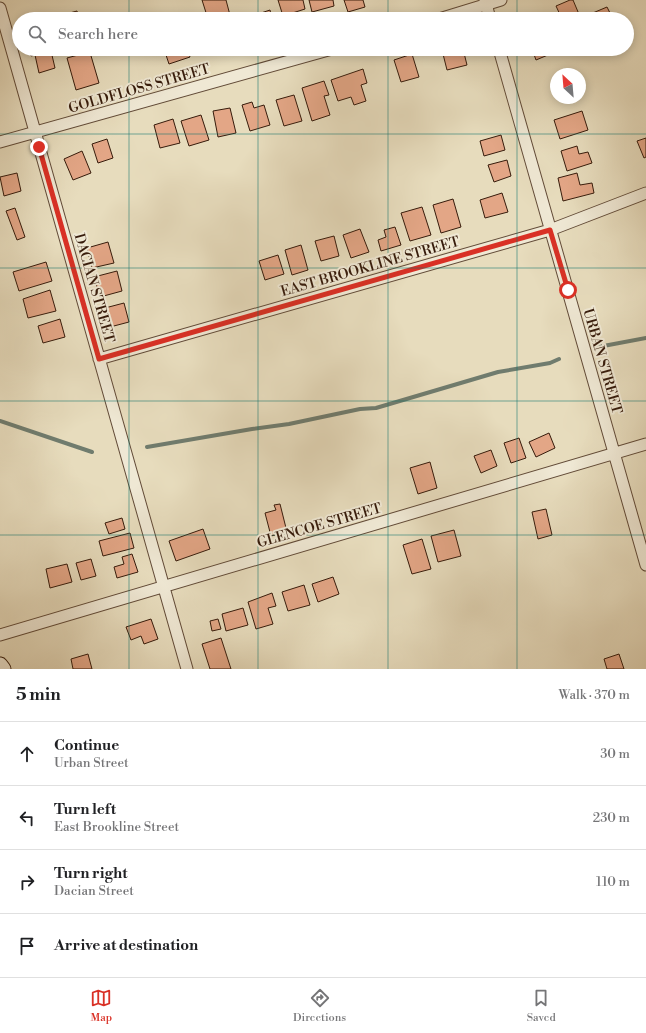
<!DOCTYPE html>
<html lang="en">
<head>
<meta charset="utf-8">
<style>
  body { margin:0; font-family:"Libre Bodoni",serif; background:#f6f6f6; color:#202124 }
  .compass { position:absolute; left:550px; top:68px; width:36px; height:36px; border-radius:50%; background:#fff; box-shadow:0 2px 10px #0003; rotate:334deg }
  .stop { position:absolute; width:12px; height:12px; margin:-9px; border:3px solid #d93025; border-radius:50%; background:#fff }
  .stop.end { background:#d93025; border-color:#fff; box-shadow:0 1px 4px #0008 }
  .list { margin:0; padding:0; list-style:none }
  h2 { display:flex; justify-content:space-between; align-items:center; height:52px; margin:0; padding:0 16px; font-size:17px }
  h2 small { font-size:13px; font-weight:400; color:#757577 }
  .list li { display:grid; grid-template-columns:26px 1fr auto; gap:12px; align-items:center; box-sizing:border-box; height:64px; padding:0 16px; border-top:1px solid #e0e0e0 }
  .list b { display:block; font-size:15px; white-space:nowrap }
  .list p { margin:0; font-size:13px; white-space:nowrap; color:#757577 }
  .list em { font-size:13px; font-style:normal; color:#757577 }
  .icon { flex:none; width:22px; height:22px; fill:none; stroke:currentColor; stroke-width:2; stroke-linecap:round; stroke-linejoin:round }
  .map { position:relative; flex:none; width:646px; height:669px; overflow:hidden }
  .search { position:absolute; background:#fff; box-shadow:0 2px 10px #0003; left:12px; right:12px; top:12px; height:44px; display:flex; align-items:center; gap:10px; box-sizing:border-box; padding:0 14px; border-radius:22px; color:#757577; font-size:15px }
  .sheet { height:308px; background:#fff }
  nav { display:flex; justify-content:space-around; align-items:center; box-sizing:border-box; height:56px; border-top:1px solid #e0e0e0; background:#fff; font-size:11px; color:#757577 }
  nav a { display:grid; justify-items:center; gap:2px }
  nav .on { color:#d93025 }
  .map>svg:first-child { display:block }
</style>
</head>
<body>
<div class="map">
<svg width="646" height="669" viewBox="0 0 646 669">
  <rect width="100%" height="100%" fill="#e7dcbd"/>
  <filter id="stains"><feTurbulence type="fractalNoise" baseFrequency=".005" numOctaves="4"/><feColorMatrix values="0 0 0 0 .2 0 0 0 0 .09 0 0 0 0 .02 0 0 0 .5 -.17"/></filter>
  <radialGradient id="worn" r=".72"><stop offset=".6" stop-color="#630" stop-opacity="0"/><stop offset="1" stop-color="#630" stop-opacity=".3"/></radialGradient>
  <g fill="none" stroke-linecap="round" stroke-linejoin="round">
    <path stroke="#707c6e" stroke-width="4" d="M598 347 646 338
      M0 421 92 452
      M147 447 252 429 289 424 360 409 376 408 498 372 550 363 559 359"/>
  </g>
  <path fill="#e3a686" stroke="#361b0b" d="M202 0H226L231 19H208Z
    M278 0H303L305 9 283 16Z
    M309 0H333L334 6 312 12Z
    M344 0H363L365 7 348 12Z
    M570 0H573L581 19H562L556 6Z
    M607 7 613 19H590L588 15Z
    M270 10 272 19H250L249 17Z
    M77 11 79 19H64L62 15Z
    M29 49H55L51 51 55 68 39 73 35 55 31 56Z
    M76 49H89L99 83 76 90 67 58 78 55Z
    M164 49H187L190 57 169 64Z
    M447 49H463L467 65 447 70 442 50Z
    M532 49H554L555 52 536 60Z
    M412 54 419 77 401 82 394 60Z
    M363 69 367 83 361 85 366 101 354 105 351 97 338 101 331 80Z
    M324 81 329 95 324 96 330 115 312 121 302 88Z
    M294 95 302 121 284 126 276 100Z
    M252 102 254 108 264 105 270 125 250 131 242 105Z
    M230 108 236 133 218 137 213 111Z
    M582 111 588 130 560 139 554 120Z
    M201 115 209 140 189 146 181 121Z
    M173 119 180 143 160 148 154 125Z
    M501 135 505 150 484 156 480 141Z
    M646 138V157L644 158 637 141Z
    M107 139 113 158 98 163 92 144Z
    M577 146 579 154 588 152 592 163 567 171 561 151Z
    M82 151 91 173 73 180 64 159Z
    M507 160 511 176 494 182 488 165Z
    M17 173 21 191 4 196 0 177Z
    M577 173 580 185 592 183 594 193 563 201 558 178Z
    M502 193 508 212 485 218 480 200Z
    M453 199 461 227 441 233 433 205Z
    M422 207 431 235 410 241 401 213Z
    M15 208 25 237 17 240 6 211Z
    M395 227 401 245 381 251 378 240 386 237 384 230Z
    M360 229 369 252 351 258 343 235Z
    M334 236 339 256 321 261 315 241Z
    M108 242 114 263 92 268 87 248Z
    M301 245 308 270 292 275 285 250Z
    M278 255 284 274 265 280 259 261Z
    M46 262 52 281 19 291 13 272Z
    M117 271 122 291 100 297 94 277Z
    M50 290 56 311 28 318 23 299Z
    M124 303 129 322 110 327 105 308Z
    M60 319 65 337 43 343 38 326Z
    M549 433 555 448 536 457 529 442Z
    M519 438 526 458 511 463 504 443Z
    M491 450 497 466 481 473 474 456Z
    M430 462 437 488 418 494 410 468Z
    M280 504 287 532 271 536 265 513 276 510 274 505Z
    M546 509 552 535 538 539 532 512Z
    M122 518 125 529 109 534 105 523Z
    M203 529 210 549 176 561 169 541Z
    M454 530 461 556 438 562 431 536Z
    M130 533 134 548 103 556 99 541Z
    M422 539 431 569 412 574 403 545Z
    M132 554 138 572 117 578 114 567 124 564 122 557Z
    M91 559 96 576 81 580 76 563Z
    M67 564 72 582 50 588 46 569Z
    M333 577 339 594 318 602 312 584Z
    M304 585 310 605 288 611 282 592Z
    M272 593 276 606 268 608 273 624 256 629 248 602Z
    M243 608 248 625 226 631 222 614Z
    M151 619 158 639 144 644 141 636 131 640 126 627Z
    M218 619 221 629 212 631 210 621Z
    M221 638 231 669H210L202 644Z
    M88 654 92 669H73L71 659Z
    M619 654 624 669H607L604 659Z"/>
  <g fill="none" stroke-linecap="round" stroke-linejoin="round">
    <g stroke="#624b38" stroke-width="13">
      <path id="minor" d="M485 0 490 19
        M0 8 187 669
        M439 19 501 0
        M499 49 646 565
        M0 142 332 49
        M99 359 550 230 646 193
        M0 635 646 444"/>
    </g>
    <g stroke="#361b0b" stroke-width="17">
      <path id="secondary" d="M0 665 3 669"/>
    </g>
    <use href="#minor" stroke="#efe8d4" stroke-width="11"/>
    <use href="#secondary" stroke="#efe8d4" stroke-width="15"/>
  </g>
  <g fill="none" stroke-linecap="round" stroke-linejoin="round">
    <path stroke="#d93025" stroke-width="5" d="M39 147 99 359 550 230 568 290"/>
  </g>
  <path fill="none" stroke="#0f766e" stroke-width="1" stroke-opacity="0.55" d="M129 0V19M258 0V19M388 0V19M517 0V19M129 49V669M258 49V669M388 49V669M517 49V669M0 134H646M0 268H646M0 401H646M0 535H646"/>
  <g text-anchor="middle" stroke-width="4" stroke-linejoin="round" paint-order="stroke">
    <g font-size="14" fill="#361b0b" stroke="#efe8d4">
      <text transform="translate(139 88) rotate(-16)" y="5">GOLDFLOSS STREET</text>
      <text transform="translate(370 266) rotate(-16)" y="5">EAST BROOKLINE STREET</text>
      <text transform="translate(95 288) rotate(74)" y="5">DACIAN STREET</text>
      <text transform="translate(603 361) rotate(74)" y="5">URBAN STREET</text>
      <text transform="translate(319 525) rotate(-16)" y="5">GLENCOE STREET</text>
    </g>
  </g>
  <rect width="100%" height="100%" filter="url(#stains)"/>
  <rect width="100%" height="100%" fill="url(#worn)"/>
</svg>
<svg class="compass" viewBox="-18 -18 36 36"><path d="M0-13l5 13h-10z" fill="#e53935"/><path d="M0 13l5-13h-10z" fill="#757577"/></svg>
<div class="stop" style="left:568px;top:290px"></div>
<div class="stop end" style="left:39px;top:147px"></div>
<div class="search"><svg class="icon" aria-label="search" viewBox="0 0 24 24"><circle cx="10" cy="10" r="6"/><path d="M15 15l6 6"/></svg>Search here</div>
</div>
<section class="sheet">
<h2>5 min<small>Walk · 370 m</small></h2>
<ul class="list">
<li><svg class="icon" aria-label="ahead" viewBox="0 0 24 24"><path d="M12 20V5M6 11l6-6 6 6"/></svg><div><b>Continue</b><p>Urban Street</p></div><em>30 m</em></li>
<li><svg class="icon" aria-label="left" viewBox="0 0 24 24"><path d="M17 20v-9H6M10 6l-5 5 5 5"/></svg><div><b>Turn left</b><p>East Brookline Street</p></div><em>230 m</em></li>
<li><svg class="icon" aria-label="right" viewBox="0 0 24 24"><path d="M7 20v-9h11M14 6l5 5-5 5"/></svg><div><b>Turn right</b><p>Dacian Street</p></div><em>110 m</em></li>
<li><svg class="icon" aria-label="arrive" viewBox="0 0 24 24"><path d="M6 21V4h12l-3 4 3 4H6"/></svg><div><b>Arrive at destination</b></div></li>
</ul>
</section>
<nav>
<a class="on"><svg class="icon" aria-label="map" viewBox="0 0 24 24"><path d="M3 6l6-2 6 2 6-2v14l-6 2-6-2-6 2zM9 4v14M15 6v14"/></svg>Map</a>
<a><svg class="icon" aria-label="directions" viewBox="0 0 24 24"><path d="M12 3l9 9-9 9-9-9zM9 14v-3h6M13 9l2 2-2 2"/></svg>Directions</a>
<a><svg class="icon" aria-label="saved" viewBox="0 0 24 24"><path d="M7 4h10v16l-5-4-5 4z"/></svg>Saved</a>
</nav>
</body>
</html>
